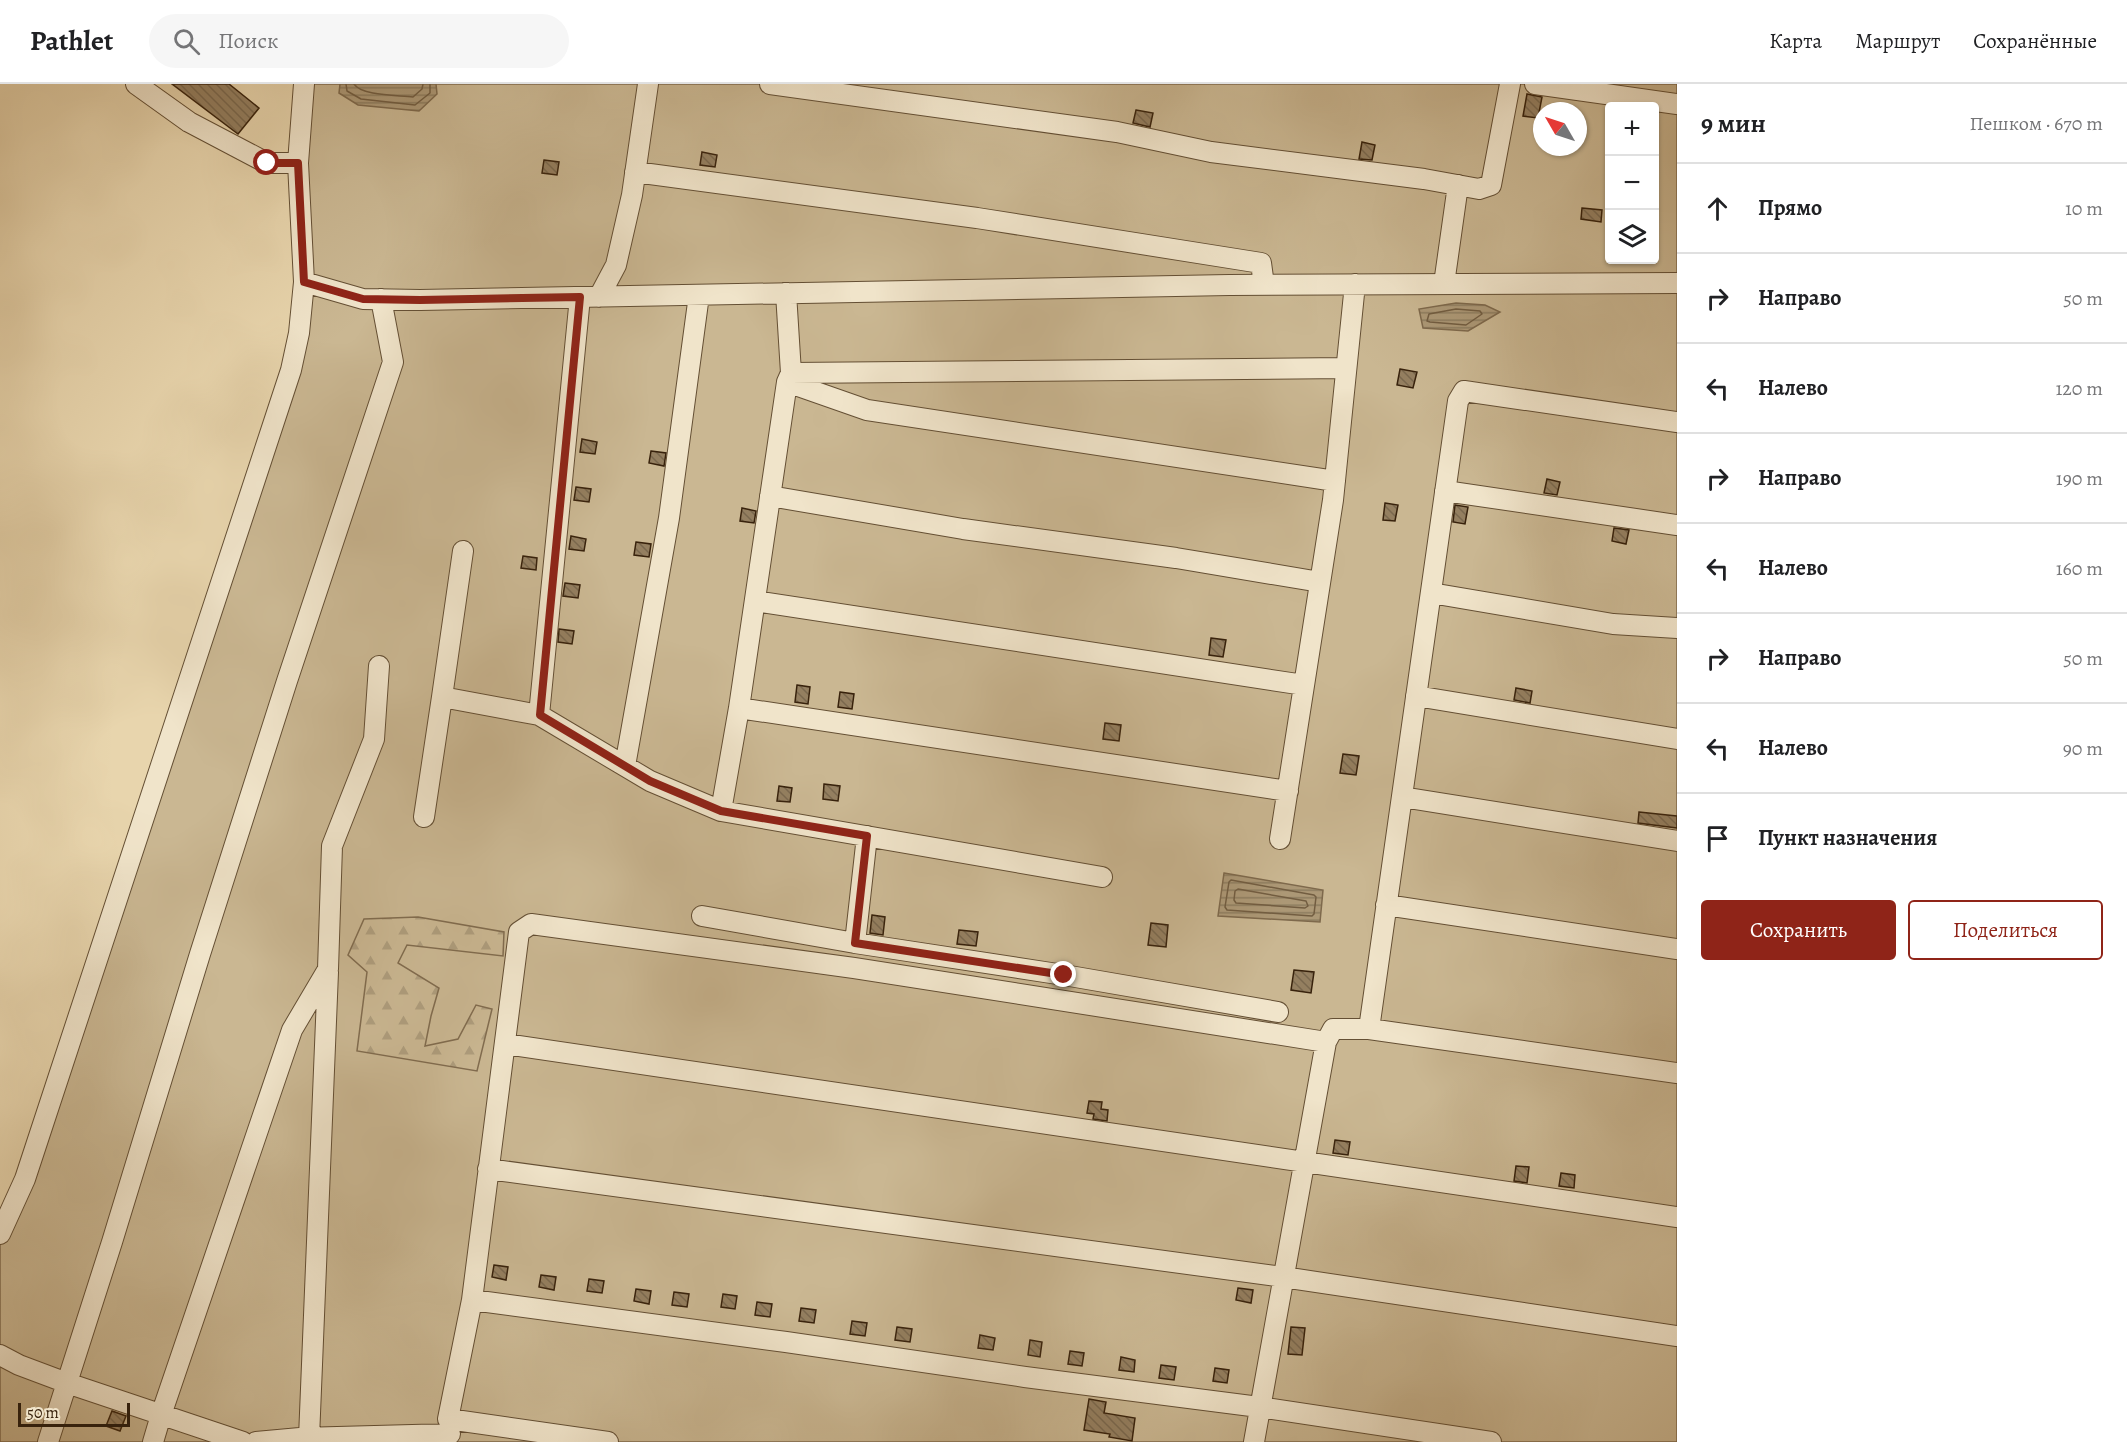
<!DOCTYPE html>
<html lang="ru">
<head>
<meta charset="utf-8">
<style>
  body { margin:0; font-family:Alegreya,serif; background:#f6f6f6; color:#202124 }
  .controls { position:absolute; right:18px; top:18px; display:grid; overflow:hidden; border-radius:6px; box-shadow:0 2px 4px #0004 }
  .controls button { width:54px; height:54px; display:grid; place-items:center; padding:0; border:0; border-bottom:2px solid #e0e0e0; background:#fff; color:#202124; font:30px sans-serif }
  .compass { position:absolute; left:1533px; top:18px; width:54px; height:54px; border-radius:50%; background:#fff; box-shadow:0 2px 4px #0004; rotate:309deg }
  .scale { position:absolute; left:18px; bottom:15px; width:112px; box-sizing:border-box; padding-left:6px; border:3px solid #38220c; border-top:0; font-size:16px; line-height:21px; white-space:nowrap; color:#38220c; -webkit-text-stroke:4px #f0e4ca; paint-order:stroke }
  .stop { position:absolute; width:18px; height:18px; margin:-14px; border:4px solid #8f2418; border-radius:50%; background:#fff }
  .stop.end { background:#8f2418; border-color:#fff; box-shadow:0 2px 6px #0008 }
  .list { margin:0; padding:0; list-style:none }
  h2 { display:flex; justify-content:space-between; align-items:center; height:78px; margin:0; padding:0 24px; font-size:26px }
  h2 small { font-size:20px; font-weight:400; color:#757577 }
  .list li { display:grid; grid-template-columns:39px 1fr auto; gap:18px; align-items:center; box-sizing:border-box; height:90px; padding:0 24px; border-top:2px solid #e0e0e0 }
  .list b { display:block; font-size:22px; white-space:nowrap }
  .list em { font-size:20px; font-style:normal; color:#757577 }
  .actions { display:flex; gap:12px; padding:18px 24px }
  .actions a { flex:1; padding:14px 0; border:2px solid #8f2418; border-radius:6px; text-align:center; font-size:21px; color:#8f2418 }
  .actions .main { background:#8f2418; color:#fff }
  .icon { flex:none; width:33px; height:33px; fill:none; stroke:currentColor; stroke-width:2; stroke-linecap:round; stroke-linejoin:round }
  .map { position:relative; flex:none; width:1677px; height:1358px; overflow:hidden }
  header { display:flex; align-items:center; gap:36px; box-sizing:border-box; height:84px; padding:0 30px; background:#fff; border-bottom:2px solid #e0e0e0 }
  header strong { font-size:28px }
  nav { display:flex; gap:33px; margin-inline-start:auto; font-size:21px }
  .search { width:420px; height:54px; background:#f6f6f6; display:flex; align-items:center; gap:15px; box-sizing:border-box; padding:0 21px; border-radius:33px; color:#757577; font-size:22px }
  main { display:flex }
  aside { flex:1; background:#fff }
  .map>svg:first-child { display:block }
</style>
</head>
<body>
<header>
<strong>Pathlet</strong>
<div class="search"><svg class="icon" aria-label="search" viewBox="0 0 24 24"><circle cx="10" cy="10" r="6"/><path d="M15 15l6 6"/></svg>Поиск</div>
<nav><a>Карта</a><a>Маршрут</a><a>Сохранённые</a></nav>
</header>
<main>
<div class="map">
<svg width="1677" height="1358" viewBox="0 0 1677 1358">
  <defs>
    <pattern id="forest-firs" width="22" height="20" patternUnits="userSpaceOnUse" patternTransform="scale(1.5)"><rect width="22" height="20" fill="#cab792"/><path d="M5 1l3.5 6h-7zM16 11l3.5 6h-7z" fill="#ae9d7d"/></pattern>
    <pattern id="water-rules" width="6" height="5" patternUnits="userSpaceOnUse" patternTransform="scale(1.5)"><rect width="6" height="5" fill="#ac9876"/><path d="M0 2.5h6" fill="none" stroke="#8d7c5f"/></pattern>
    <pattern id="building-back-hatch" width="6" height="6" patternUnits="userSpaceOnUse" patternTransform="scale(1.5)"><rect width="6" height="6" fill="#947f60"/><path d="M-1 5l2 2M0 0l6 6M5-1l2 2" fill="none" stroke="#7a684e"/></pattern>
  </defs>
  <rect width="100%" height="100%" fill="#e8d5ad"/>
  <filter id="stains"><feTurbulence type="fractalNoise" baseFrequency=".00333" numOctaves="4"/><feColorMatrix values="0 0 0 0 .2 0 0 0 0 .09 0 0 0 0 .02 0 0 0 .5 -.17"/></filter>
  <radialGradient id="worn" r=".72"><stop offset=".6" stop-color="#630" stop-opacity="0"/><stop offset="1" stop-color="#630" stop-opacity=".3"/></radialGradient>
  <path fill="#cab792" stroke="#816c4f" stroke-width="1.5" fill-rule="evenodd" d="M304 0H1677V1358H0V1150L291 286ZM1610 22H1654V176H1610ZM1542 27H1578V63H1542Z"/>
  <path fill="url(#forest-firs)" stroke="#816c4f" stroke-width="1.5" d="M418 833 504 848 503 872 407 861 398 879 439 904 431 932 425 962 458 955 476 921 492 925 477 987 357 967 367 888 348 871 364 835Z"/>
  <path fill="url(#water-rules)" stroke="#7e694c" stroke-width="1.5" d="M340 0H436L437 10 419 27 358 21 339 9Z
    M1456 219 1485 221 1500 228 1468 247 1423 244 1419 225Z
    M1224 789 1323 806 1320 838 1218 832Z"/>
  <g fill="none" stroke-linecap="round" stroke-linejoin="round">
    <path stroke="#725d41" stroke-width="1.5" d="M346 0 347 7 361 15 415 21 430 9V0
      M354 0C362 12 397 11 413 13L422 5 423 0
      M1456 225 1480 227 1482 230 1466 241 1430 238 1427 237 1429 230Z
      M1231 796 1314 811 1316 813 1314 830 1312 832 1227 826 1225 823 1229 798Z
      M1238 805 1306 817 1308 822 1305 824 1236 819 1234 816 1235 807Z"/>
  </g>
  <path fill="url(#building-back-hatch)" stroke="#38220c" stroke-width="1.5" d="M172 0H229L259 24 238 50Z
    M1527 10 1542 13 1538 34 1523 32Z
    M1136 26 1153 29 1150 43 1133 39Z
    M1362 58 1375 61 1372 76 1359 75Z
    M702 68 717 71 715 83 700 81Z
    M544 76 559 78 557 91 542 89Z
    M1582 124 1602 126 1601 138 1581 135Z
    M1400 285 1417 288 1413 304 1397 301Z
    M582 355 597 358 595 370 580 368Z
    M651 367 666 369 664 382 649 379Z
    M1547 395 1560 398 1557 411 1544 409Z
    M576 403 591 405 589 418 574 416Z
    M1385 419 1398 421 1395 437 1383 436Z
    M1455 421 1468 423 1465 440 1453 438Z
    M742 424 756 427 754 439 740 437Z
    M1614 444 1629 446 1626 460 1612 457Z
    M571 452 586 455 584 467 569 465Z
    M636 458 651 460 649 473 634 471Z
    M523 472 537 474 536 486 521 484Z
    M565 499 580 501 578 514 563 512Z
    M559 545 574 547 572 560 558 558Z
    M1211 554 1226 556 1223 573 1209 571Z
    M797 601 810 603 808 620 795 618Z
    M1516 604 1532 607 1530 619 1514 616Z
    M840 608 854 610 852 625 838 623Z
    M1105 639 1121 641 1119 657 1103 655Z
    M1343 670 1359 672 1356 691 1340 689Z
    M824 700 840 702 838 717 823 715Z
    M779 702 792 704 790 718 777 717Z
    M1639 728 1677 732V744L1638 739Z
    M872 831 885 833 883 851 870 849Z
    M1151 839 1168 841 1166 863 1148 861Z
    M959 846 978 848 976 862 957 860Z
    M1294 886 1314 888 1311 909 1291 906Z
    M1089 1017 1102 1018 1101 1025 1108 1026 1107 1037 1093 1035 1094 1030 1087 1029Z
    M1335 1056 1350 1058 1348 1071 1333 1069Z
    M1516 1082 1529 1083 1527 1099 1514 1097Z
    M1561 1089 1575 1091 1574 1104 1559 1102Z
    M494 1181 508 1183 506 1196 492 1193Z
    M541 1191 556 1193 554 1206 539 1203Z
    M589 1195 604 1197 602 1209 587 1207Z
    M1238 1204 1253 1206 1251 1219 1236 1216Z
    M636 1205 651 1207 649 1220 634 1217Z
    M674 1208 689 1210 687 1223 672 1221Z
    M723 1210 737 1212 735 1225 721 1223Z
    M757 1218 772 1220 770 1233 755 1231Z
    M801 1224 816 1226 814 1239 799 1237Z
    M852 1237 867 1239 865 1252 850 1250Z
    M897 1243 912 1245 910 1258 895 1256Z
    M1291 1243 1305 1244 1302 1271 1288 1270Z
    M980 1251 995 1254 993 1266 978 1264Z
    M1030 1256 1042 1258 1040 1273 1028 1271Z
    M1070 1267 1084 1269 1082 1282 1068 1280Z
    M1121 1273 1135 1276 1134 1288 1119 1286Z
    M1161 1281 1176 1283 1174 1296 1159 1294Z
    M1215 1284 1229 1286 1227 1299 1213 1297Z
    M1089 1315 1106 1318 1104 1329 1135 1334 1132 1357 1109 1353 1110 1350 1084 1346Z
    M112 1327 126 1332 120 1347 106 1342Z"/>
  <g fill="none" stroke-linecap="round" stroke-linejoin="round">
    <g stroke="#644f34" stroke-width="22">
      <path id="minor" d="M136 0 189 38 267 79H298
        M770 0 1117 48 1211 68 1424 95 1479 105 1491 101 1510 0
        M1535 0 1677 20
        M635 88 977 134 1261 179 1264 201
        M304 198 363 215 420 216 1229 201 1677 199
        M1444 200 1458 101
        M580 213 539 631 650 697 721 727 739 624 787 298 791 289 786 209
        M599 213 616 181 632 111 648 0
        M791 289 1346 284
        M787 298 867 326 1335 397
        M1445 407 1677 441
        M770 412 963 445 1176 474 1320 498
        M463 467 442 613 539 631
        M1431 509 1613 540 1677 544
        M755 517 1304 601
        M1416 612 1677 655
        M739 624 1288 707
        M625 682 669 434 699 211
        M1402 713 1677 757
        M721 727 1102 793
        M424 733 442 613
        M1280 755 1333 416 1355 200
        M1386 821 1677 865
        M702 832 855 859 867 752
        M855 859 1064 891 1278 928
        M1369 945 1458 317 1464 307 1677 338
        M506 960 1677 1133
        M488 1085 1283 1193 1677 1252
        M0 1150 25 1095 291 286 299 249 304 198 298 79 304 0
        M472 1216 786 1258 1025 1293 1259 1323 1491 1358
        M0 1271 19 1281 67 1299 243 1358
        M309 1354 328 888
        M48 1358 112 1158 200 870 287 597 393 278 381 215
        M153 1358 161 1331 292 946 328 885 332 762 374 655 379 582
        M256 1358 300 1354 450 1350
        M608 1358 448 1335 472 1216 519 848 531 840 854 884 1326 958
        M1254 1358 1326 958 1333 945H1369L1677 989"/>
    </g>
    <use href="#minor" stroke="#f0e4ca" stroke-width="20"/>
  </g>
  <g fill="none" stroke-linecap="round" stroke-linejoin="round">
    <path stroke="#8f2418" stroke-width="8" d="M267 79H298L304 198 363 215 420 216 580 213 540 631 650 697 721 727 867 752 855 859 1064 891"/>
  </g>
  <rect width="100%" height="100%" filter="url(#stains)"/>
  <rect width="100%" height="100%" fill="url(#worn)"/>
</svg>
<div class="controls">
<button>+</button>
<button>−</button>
<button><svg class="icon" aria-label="layers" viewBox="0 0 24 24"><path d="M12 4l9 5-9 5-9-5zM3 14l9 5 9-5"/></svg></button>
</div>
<svg class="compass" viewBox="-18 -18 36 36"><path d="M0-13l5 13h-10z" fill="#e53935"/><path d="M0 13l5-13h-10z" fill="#757577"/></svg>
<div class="scale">50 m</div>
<div class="stop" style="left:267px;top:79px"></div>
<div class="stop end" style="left:1064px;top:891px"></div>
</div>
<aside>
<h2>9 мин<small>Пешком · 670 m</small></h2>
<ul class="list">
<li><svg class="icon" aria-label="ahead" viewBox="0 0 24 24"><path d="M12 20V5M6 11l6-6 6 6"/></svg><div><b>Прямо</b></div><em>10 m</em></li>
<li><svg class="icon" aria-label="right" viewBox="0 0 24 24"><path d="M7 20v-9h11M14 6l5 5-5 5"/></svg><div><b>Направо</b></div><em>50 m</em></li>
<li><svg class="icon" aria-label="left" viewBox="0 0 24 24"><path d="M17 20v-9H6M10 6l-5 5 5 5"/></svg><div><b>Налево</b></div><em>120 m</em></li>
<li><svg class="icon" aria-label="right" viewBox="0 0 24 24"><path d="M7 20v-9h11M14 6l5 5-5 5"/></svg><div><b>Направо</b></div><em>190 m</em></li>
<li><svg class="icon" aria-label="left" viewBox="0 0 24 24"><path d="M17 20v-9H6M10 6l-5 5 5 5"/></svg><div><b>Налево</b></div><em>160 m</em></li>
<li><svg class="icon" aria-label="right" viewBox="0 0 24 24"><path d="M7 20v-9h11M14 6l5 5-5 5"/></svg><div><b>Направо</b></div><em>50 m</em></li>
<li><svg class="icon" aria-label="left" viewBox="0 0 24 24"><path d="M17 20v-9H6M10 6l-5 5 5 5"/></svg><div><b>Налево</b></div><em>90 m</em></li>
<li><svg class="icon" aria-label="arrive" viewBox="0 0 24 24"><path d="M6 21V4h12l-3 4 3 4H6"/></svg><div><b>Пункт назначения</b></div></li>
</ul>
<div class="actions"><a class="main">Сохранить</a><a>Поделиться</a></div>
</aside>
</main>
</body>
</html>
